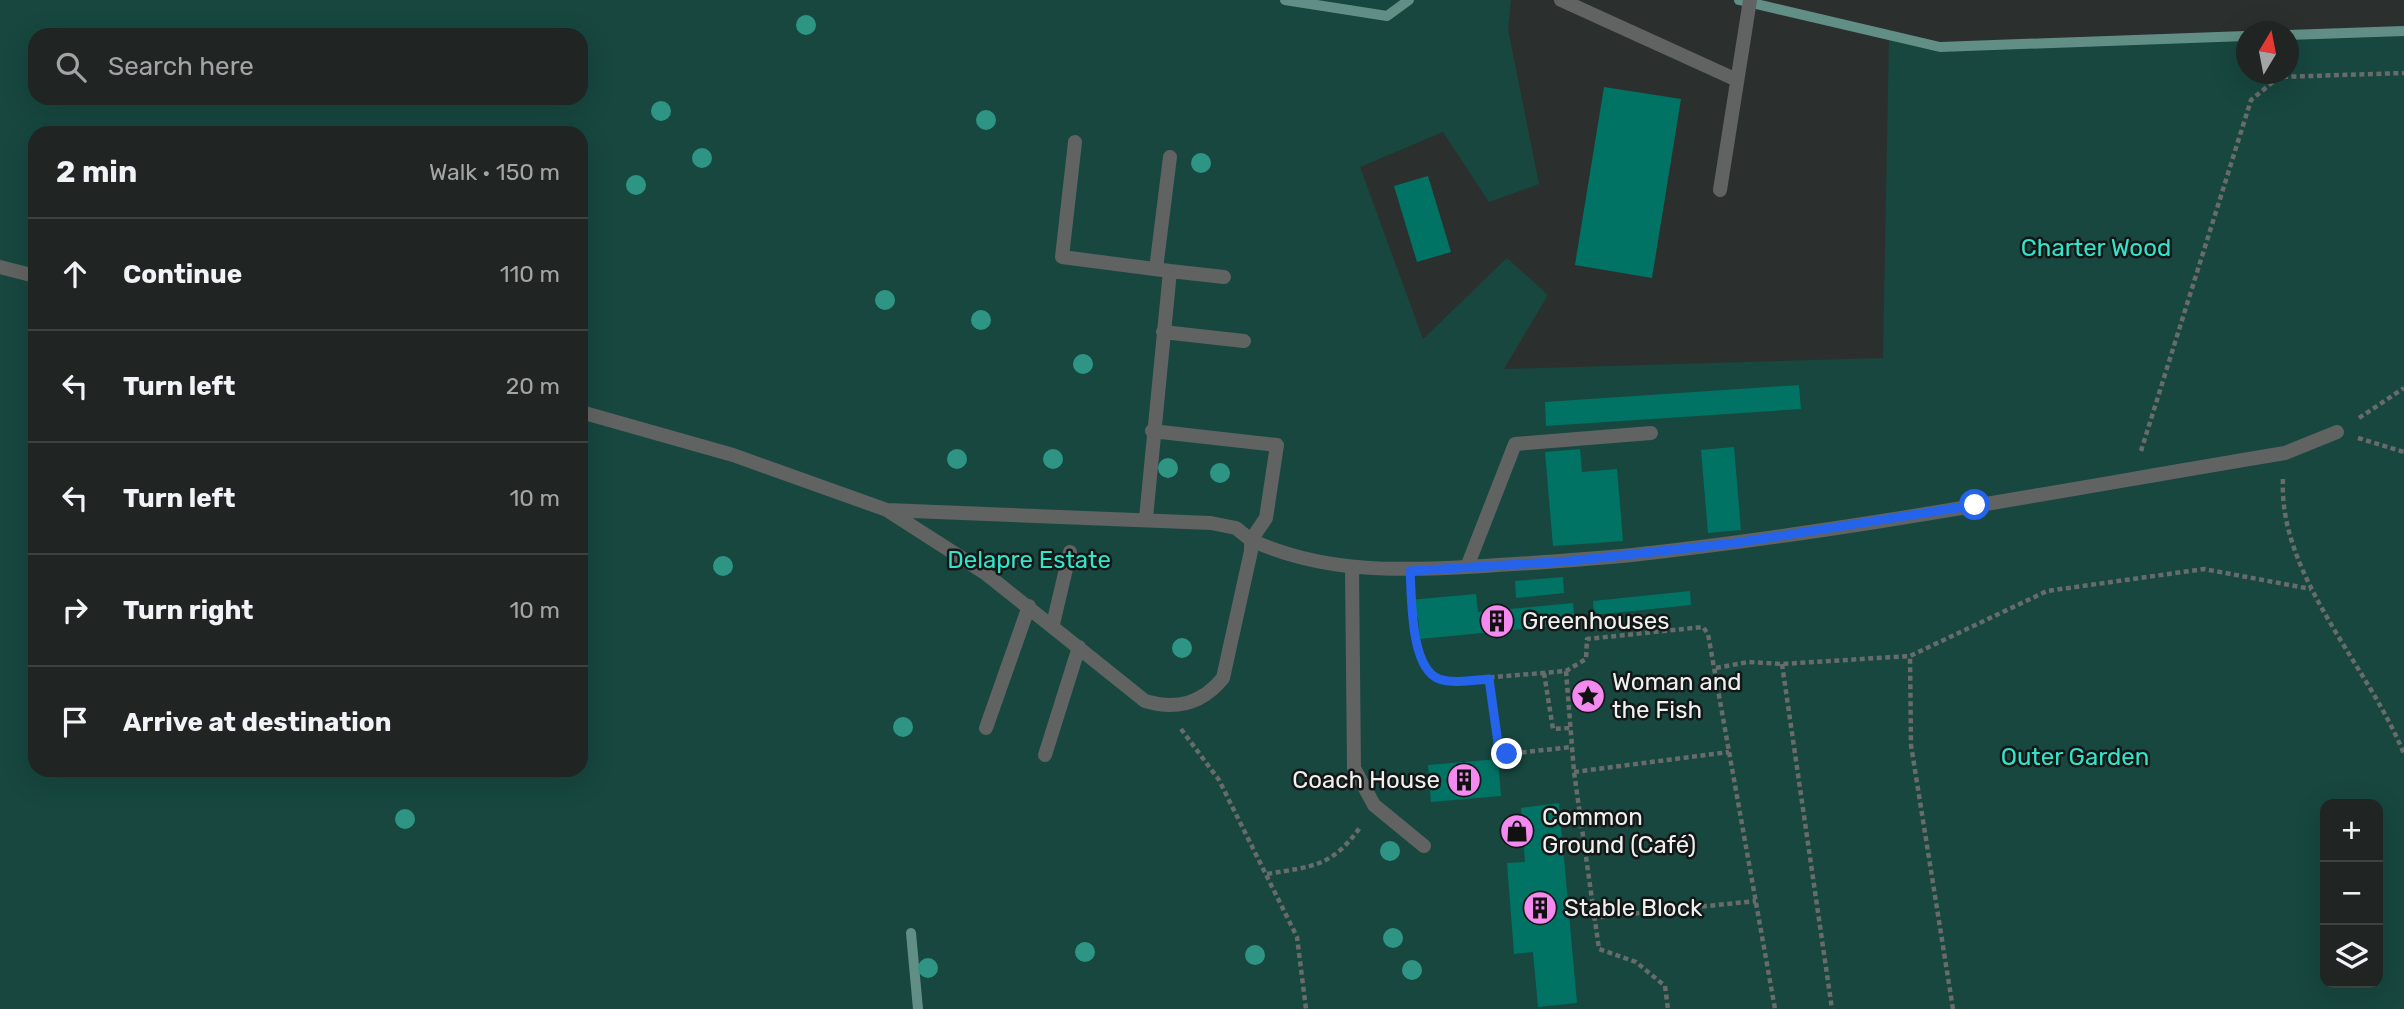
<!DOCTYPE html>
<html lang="en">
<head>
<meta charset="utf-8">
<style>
  body { margin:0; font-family:Rubik,sans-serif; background:#282c2b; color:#f1f3f6 }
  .controls { position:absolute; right:21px; bottom:21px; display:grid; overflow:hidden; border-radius:14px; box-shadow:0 7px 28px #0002 }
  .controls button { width:63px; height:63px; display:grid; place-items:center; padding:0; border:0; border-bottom:2px solid #3d4141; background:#202423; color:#f1f3f6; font:35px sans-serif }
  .compass { position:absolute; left:2236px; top:21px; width:63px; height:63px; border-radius:50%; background:#202423; box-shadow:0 7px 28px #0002; rotate:10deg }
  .stop { position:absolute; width:21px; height:21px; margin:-16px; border:5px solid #2563eb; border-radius:50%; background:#fff }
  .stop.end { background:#2563eb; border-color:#fff; box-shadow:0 2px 7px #0008 }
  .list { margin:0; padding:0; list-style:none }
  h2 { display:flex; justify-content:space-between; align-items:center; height:91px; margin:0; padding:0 28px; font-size:30px }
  h2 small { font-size:23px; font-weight:400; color:#a2a4a6 }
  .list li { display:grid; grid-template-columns:46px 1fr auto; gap:21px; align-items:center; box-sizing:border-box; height:112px; padding:0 28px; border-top:2px solid #3d4141 }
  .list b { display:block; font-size:26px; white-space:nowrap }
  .list em { font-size:23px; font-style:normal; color:#a2a4a6 }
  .icon { flex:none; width:38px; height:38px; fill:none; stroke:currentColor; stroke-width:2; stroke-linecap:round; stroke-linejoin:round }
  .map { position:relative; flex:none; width:2404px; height:1009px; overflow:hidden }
  .search { position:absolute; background:#202423; box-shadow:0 7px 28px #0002; left:28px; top:28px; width:560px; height:77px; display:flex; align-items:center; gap:18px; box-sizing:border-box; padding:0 24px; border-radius:21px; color:#a2a4a6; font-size:26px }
  .panel { position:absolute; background:#202423; box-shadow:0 7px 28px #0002; left:28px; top:126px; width:560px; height:651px; border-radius:21px }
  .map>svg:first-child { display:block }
</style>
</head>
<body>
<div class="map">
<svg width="2404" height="1009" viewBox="0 0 2404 1009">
  <rect width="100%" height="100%" fill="#2b302f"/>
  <path fill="#17473f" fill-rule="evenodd" d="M0 0H1511L1508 29 1539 184 1489 202 1443 132 1360 167 1423 339 1507 258 1548 295 1504 369 1883 358 1889 35 1940 47 2246 36V74H2288L2289 35 2404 31V1009H0ZM35 35H581V98H35ZM35 133H581V770H35ZM2325 804H2378V983H2325Z"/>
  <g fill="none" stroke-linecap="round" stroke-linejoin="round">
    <path stroke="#618f86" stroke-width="10" d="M1285 0 1387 16 1409 0
      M1739 0 1940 47 2246 36
      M2288 35 2404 31
      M911 933 918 1009"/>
  </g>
  <path fill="#017364" d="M1604 87 1681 99 1652 278 1575 265Z
    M1428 176 1451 252 1417 262 1394 186Z
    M1799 385 1801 409 1546 426 1545 402Z
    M1734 447 1741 530 1708 533 1701 450Z
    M1580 449 1582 472 1617 469 1623 541 1553 546 1545 452Z
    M1563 577 1564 593 1516 598 1515 581Z
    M1690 591 1691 605 1594 615 1593 601Z
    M1476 594 1478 612 1573 603 1575 624 1420 639 1418 617 1410 618 1409 600Z
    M1498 759 1501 796 1431 802 1428 765Z
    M1559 803 1577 1003 1538 1007 1533 952 1514 954 1507 863 1525 862 1521 808Z"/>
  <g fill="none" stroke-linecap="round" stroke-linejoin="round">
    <path stroke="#676c6b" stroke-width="4.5" stroke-dasharray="5 3.5" stroke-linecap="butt" d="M2359 418 2404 388
      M2358 438 2404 452
      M2141 451 2251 100 2279 77 2404 73
      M2283 479C2278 576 2369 666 2404 754
      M1412 593C1414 623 1411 672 1447 681L1566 671 1586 659 1587 639 1703 627 1708 634 1775 1009
      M1782 664 1832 1009
      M1716 668 1748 662 1782 664 1910 656
      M1566 671 1574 772 1599 949 1636 962 1665 986 1668 1009
      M1544 673 1553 729 1571 728
      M1489 679 1498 743 1507 754 1572 747
      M1181 729 1219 780 1297 937 1306 1009
      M1574 772 1729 752
      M1267 874C1314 866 1332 867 1361 826
      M1592 918 1756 901
      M1953 1009 1911 745 1910 656 2047 591 2204 569 2311 589"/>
    <path stroke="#606362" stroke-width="14" d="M1561 0 1737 80
      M1075 142 1062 257 1170 271 1146 518
      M1720 190 1750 0
      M0 267 35 276
      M1156 269 1170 157
      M1170 271 1224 277
      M1163 332 1244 341
      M581 412 733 455 887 510 985 573 1145 701C1176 710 1202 704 1223 678L1251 551V540L1236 528 1211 523 887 510
      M1152 431 1277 445 1266 518 1251 540C1325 574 1404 571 1484 566 1533 563 1582 560 1632 555 1851 531 2068 489 2285 453L2337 432
      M1467 567 1515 444 1651 433
      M1352 568 1354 768 1374 805 1424 846
      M1053 624 1070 552
      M986 728 1029 606
      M1045 755 1079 647"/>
  </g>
  <g fill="#2e9484">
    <circle cx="806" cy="25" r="10"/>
    <circle cx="661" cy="111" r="10"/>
    <circle cx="986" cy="120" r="10"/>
    <circle cx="702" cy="158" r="10"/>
    <circle cx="1201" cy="163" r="10"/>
    <circle cx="636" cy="185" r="10"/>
    <circle cx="885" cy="300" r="10"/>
    <circle cx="981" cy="320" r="10"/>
    <circle cx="1083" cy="364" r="10"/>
    <circle cx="957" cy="459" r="10"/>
    <circle cx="1053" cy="459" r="10"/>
    <circle cx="1168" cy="468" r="10"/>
    <circle cx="1220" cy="473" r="10"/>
    <circle cx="723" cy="566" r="10"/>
    <circle cx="1182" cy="648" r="10"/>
    <circle cx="903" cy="727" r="10"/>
    <circle cx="405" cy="819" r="10"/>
    <circle cx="1390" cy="851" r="10"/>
    <circle cx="1393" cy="938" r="10"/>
    <circle cx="1085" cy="952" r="10"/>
    <circle cx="1255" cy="955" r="10"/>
    <circle cx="928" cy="968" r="10"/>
    <circle cx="1412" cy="970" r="10"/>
  </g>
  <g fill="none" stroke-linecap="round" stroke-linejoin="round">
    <path stroke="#2563eb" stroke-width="9" d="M1507 754 1498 743 1489 679C1474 680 1454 684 1439 679 1410 668 1412 598 1410 571L1570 561 1735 543 1975 505"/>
  </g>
  <defs>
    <g id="building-disc" transform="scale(1.75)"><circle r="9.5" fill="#f489ef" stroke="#151717"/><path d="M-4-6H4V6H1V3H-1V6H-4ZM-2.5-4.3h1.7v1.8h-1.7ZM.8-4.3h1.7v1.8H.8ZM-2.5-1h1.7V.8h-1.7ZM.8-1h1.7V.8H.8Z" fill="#111"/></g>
    <g id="sight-disc" transform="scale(1.75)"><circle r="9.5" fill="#f489ef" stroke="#151717"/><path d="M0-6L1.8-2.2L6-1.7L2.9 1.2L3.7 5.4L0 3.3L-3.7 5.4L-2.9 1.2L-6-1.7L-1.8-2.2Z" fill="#111"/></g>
    <g id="shop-disc" transform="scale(1.75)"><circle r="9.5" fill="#f489ef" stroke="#151717"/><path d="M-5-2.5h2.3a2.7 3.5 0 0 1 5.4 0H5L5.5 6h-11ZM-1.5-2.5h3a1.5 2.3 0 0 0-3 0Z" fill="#111"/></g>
  </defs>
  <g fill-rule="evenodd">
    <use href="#building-disc" x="1497" y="621"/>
    <use href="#sight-disc" x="1588" y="696"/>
    <use href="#building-disc" x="1464" y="780"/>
    <use href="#shop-disc" x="1517" y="831"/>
    <use href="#building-disc" x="1540" y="908"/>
  </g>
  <g text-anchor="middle" stroke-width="5" stroke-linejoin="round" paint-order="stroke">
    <g font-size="24" fill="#30e5c9" stroke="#151717">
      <text x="2096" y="256">Charter Wood</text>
      <text x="1029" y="568">Delapre Estate</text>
      <text x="2075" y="765">Outer Garden</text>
    </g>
    <g font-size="24" fill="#eef1f0" stroke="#151717" text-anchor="start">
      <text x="1522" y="629">Greenhouses</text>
      <text x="1612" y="690">Woman and<tspan x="1612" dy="28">the Fish</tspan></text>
      <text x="1440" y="788" text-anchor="end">Coach House</text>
      <text x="1542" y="825">Common<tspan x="1542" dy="28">Ground (Café)</tspan></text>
      <text x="1564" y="916">Stable Block</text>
    </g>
  </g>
</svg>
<div class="controls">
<button>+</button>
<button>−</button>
<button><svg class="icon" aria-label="layers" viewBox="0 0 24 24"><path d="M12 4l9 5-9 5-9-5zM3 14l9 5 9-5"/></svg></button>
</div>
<svg class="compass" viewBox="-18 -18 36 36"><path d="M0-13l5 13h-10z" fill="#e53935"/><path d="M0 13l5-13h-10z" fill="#a2a4a6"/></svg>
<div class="stop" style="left:1975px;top:505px"></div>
<div class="stop end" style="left:1507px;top:754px"></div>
<div class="search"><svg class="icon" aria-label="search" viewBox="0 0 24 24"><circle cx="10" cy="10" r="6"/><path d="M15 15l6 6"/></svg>Search here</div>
<section class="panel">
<h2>2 min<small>Walk · 150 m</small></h2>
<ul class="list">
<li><svg class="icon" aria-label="ahead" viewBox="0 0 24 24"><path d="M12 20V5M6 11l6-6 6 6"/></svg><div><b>Continue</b></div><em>110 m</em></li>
<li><svg class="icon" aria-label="left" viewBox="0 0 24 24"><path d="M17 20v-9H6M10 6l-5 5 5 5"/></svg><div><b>Turn left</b></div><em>20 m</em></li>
<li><svg class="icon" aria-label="left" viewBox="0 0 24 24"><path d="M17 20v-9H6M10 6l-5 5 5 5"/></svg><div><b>Turn left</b></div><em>10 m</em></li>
<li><svg class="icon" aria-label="right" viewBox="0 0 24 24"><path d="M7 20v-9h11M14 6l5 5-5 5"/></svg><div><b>Turn right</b></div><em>10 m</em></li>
<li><svg class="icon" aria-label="arrive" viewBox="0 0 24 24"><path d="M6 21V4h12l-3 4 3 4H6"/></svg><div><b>Arrive at destination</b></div></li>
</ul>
</section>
</div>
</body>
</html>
